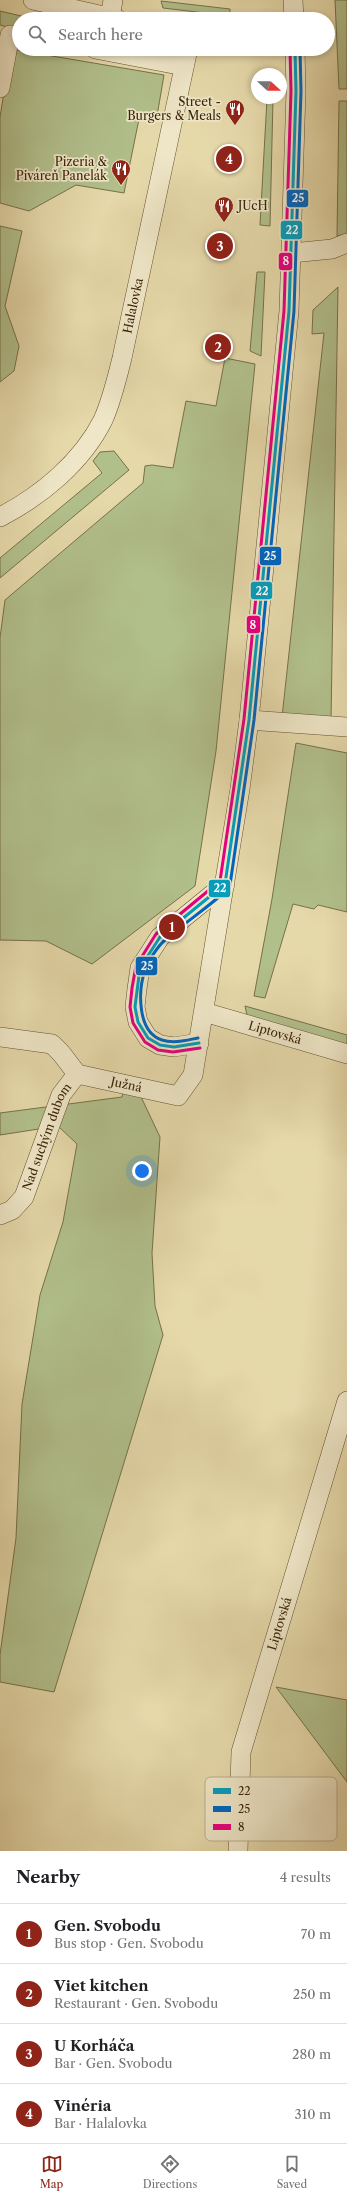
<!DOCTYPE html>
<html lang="en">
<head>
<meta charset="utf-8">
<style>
  body { margin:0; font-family:"Libre Caslon Text",serif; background:#f2f2f2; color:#202124 }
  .compass { position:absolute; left:251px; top:68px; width:36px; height:36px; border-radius:50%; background:#fff; box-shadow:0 2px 6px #0003; rotate:111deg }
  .you { position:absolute; left:142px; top:1171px; width:14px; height:14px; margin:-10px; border:3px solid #fff; border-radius:50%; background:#1a73e8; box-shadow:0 0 0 6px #1a73e833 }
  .badge { display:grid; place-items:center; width:26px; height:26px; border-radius:50%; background:#8f2418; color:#fff; font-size:13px; font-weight:700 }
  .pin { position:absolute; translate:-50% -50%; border:2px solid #fff; box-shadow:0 1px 4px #0006 }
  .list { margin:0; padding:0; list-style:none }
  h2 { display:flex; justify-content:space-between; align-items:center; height:52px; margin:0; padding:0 16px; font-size:17px }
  h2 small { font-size:13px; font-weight:400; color:#757577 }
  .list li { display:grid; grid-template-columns:26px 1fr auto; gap:12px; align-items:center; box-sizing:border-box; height:60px; padding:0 16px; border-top:1px solid #e0e0e0 }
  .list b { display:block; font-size:15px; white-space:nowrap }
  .list p { margin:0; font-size:13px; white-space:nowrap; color:#757577 }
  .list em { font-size:13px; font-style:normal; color:#757577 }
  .icon { flex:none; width:22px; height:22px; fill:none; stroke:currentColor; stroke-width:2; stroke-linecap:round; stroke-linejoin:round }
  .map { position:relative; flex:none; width:347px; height:1851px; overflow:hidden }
  .search { position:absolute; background:#fff; box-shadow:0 2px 6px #0003; left:12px; right:12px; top:12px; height:44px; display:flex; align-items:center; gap:10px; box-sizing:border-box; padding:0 14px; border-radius:22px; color:#757577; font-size:15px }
  .sheet { height:292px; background:#fff }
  nav { display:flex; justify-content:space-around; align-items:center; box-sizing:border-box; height:56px; border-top:1px solid #e0e0e0; background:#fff; font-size:11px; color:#757577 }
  nav a { display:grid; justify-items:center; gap:2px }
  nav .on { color:#8f2418 }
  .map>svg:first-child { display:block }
</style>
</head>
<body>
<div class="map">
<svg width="347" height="1851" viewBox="0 0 347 1851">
  <rect width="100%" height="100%" fill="#e5d8a9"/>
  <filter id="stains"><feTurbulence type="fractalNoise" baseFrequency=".005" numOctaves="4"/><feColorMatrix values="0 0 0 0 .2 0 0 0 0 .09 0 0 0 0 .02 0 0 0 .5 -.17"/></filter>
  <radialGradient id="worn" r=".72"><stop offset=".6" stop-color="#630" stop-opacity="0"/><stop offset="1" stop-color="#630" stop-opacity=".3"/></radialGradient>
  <path fill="#b1bf8b" stroke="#767149" d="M335 0H347V89H339Z
    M161 1 230 9V16L163 8Z
    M0 11 34 19H19V30L0 25Z
    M11 49 164 75 157 116 140 114 124 193 76 185 29 211 0 203V117Z
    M267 99H273L270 226 260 225Z
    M339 101H347V234L337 236Z
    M0 226 22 231 5 306 19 346 14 371 0 382Z
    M257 272H265L261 356 250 351Z
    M338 287 331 720 282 717 324 333 312 334 313 310Z
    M225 358 255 364 216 751 195 886 92 964 46 941 0 940V638L5 600 143 483 145 466 152 465 173 468 186 401 216 406Z
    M114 451 129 470 0 578V558L102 473 93 461 100 452Z
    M296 743 347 753V912L318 905 314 909 293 904 265 998 254 996 272 899Z
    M245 1006 347 1035V1048L247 1015Z
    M134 1082 160 1137 152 1253 155 1306 163 1335 54 1692 0 1682V1655L16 1538 22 1404 40 1295 63 1222 77 1144 58 1126 0 1135V1113L122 1097 124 1086Z
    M276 1687 347 1700V1782Z"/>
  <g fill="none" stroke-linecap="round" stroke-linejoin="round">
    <g stroke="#655030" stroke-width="20">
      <g id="minor">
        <path d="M33 0 117 19"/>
        <path d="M293 0 294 19"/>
        <path d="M110 18 113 0"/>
        <path d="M95 49 184 66"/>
        <path d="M0 88 10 35 19 36"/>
        <path d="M292 253 332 249 347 243"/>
        <path id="s1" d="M0 517C41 496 82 462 103 420 112 400 117 378 122 358L188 49"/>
        <path d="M249 720 347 727"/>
        <path id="s2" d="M204 1012 347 1054"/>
        <path id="s3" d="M0 1037 52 1044 61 1053 77 1074 178 1096 193 1075 240 789 249 720 289 311 296 91 295 49"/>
        <path d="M199 1043 174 1047 160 1045 148 1038 138 1022 135 1007 137 989 140 968 160 937 225 884"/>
        <path id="s4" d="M0 1215 12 1210 24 1197 61 1095 77 1074"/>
        <path id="s5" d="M238 1851 241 1752 347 1401"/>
      </g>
    </g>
    <use href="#minor" stroke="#eee6c7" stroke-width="19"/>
    <g stroke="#eee6c7" stroke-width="6">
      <path id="bus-1" d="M199 1043 174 1047 160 1045 148 1038 138 1022 135 1007 140 968 160 937 225 884 249 720 289 311 296 91 295 49"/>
    </g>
    <g stroke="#eee6c7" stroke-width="6">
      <path id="bus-2" d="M198 1038C187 1040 174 1044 162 1040 137 1032 138 991 145 970 148 961 158 946 165 940 178 927 224 897 230 885L254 720 294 311 301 91 300 49"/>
    </g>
    <g stroke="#eee6c7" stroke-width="6">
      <path id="bus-3" d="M200 1048 173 1052 158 1050 145 1042 133 1023 130 1007 132 988 136 966 156 934 220 881 244 719 284 311 291 91 290 49"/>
    </g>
    <use href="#bus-1" stroke="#069cba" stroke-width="3"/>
    <use href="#bus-2" stroke="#0065bd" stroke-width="3"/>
    <use href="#bus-3" stroke="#e5007d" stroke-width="3"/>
  </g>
  <defs>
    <g id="restaurant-pin" transform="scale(1)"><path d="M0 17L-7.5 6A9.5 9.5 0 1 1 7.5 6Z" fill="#8f2418" stroke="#eee6c7"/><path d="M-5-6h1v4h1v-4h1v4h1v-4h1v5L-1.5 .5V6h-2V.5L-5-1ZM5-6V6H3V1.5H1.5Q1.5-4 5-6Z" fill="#fff"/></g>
  </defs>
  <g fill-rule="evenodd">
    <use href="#restaurant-pin" x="235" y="109"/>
    <use href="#restaurant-pin" x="121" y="169"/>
    <use href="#restaurant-pin" x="224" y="206"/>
  </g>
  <g text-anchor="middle" stroke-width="3.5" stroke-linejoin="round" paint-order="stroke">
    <g font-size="12" fill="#3a2307" stroke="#eee6c7" text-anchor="end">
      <text x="221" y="106">Street -<tspan x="221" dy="14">Burgers &amp; Meals</tspan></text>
      <text x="107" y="166">Pizeria &amp;<tspan x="107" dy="14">Piváreň Panelák</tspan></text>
      <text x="238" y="210" text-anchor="start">JUcH</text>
    </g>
    <g font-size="12" fill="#3a2307" stroke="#eee6c7">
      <text dy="4" stroke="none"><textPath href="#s1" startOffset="262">Halalovka</textPath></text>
      <text dy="4" stroke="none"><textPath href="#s2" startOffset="74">Liptovská</textPath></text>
      <text dy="4" stroke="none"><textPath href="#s3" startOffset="142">Južná</textPath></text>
      <text dy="4" stroke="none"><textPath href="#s4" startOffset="95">Nad suchým dubom</textPath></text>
      <text dy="4" stroke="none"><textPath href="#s5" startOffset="233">Liptovská</textPath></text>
    </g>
  </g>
  <rect x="205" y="1777" width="132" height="64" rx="6" fill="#eee6c7" stroke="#b8ac8d" stroke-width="1"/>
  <rect x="213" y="1788" width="18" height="6" fill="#069cba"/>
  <rect x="213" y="1806" width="18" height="6" fill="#0065bd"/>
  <rect x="213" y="1824" width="18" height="6" fill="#e5007d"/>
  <g font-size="11" fill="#3a2307">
    <text x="238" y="1795">22</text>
    <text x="238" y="1813">25</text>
    <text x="238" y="1831">8</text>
  </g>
  <g stroke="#eee6c7" stroke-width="1.5">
    <rect x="286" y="189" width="23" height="19" rx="4" fill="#0065bd"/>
    <rect x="280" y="220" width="23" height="20" rx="4" fill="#069cba"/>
    <rect x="278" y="252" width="15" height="19" rx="4" fill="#e5007d"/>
    <rect x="259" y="546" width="23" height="20" rx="4" fill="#0065bd"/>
    <rect x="250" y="581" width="23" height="19" rx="4" fill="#069cba"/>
    <rect x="246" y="615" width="15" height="19" rx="4" fill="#e5007d"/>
    <rect x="208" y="879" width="23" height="19" rx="4" fill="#069cba"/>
    <rect x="135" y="956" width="23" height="20" rx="4" fill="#0065bd"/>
  </g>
  <g font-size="11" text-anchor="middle" font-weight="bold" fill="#fff">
    <text x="298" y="202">25</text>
    <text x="292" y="234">22</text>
    <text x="286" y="265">8</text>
    <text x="270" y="560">25</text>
    <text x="262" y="595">22</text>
    <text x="253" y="629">8</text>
    <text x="220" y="892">22</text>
    <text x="147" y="970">25</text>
  </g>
  <rect width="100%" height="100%" filter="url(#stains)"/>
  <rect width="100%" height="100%" fill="url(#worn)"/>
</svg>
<svg class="compass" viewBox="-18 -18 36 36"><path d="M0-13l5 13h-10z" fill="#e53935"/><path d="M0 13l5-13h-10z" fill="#757577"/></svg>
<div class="you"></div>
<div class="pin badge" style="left:172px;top:927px">1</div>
<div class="pin badge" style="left:218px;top:347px">2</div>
<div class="pin badge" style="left:220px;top:246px">3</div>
<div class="pin badge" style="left:229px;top:159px">4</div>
<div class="search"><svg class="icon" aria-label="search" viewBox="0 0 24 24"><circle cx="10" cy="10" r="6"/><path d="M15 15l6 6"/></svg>Search here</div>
</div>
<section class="sheet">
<h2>Nearby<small>4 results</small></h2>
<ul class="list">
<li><span class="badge">1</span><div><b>Gen. Svobodu</b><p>Bus stop · Gen. Svobodu</p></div><em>70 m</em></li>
<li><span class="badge">2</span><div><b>Viet kitchen</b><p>Restaurant · Gen. Svobodu</p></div><em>250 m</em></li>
<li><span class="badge">3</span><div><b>U Korháča</b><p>Bar · Gen. Svobodu</p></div><em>280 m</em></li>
<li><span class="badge">4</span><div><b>Vinéria</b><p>Bar · Halalovka</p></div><em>310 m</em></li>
</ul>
</section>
<nav>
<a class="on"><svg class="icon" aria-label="map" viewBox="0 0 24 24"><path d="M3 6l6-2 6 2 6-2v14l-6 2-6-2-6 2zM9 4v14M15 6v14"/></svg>Map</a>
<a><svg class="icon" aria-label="directions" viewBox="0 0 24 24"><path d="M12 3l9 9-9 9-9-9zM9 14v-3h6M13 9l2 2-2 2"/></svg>Directions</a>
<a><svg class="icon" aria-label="saved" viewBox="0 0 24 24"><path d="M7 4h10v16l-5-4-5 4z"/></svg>Saved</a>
</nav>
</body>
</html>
